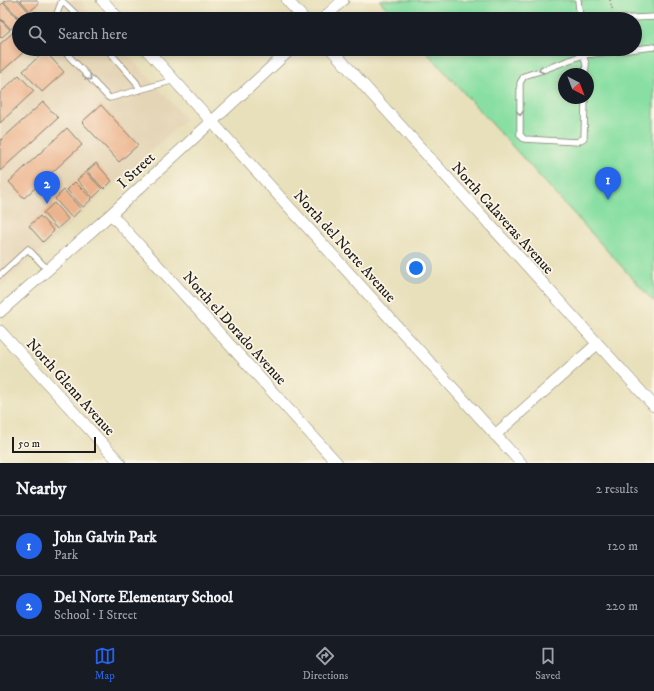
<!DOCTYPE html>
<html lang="en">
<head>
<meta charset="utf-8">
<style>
  body { margin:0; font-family:"IM FELL DW Pica",serif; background:#20242c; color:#f1f3f6 }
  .compass { position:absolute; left:558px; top:68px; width:36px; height:36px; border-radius:50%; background:#171b24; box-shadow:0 2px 6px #0003; rotate:138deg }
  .scale { position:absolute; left:12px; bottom:10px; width:84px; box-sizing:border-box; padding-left:4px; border:2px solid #1c1c1c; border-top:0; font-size:11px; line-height:14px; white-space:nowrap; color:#1c1c1c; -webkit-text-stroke:3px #fcf5e5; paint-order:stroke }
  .you { position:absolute; left:416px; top:268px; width:14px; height:14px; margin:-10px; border:3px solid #fff; border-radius:50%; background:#1a73e8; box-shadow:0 0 0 6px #1a73e833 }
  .badge { display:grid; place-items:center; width:26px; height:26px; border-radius:50%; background:#2563eb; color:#fff; font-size:13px; font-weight:700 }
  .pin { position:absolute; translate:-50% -33px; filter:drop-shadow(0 1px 2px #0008) }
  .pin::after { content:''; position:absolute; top:21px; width:14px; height:12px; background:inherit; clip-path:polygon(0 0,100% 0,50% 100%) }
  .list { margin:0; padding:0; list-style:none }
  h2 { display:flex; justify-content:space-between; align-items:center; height:52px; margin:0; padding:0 16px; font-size:17px }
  h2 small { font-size:13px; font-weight:400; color:#9ea1a6 }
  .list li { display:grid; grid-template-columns:26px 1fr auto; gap:12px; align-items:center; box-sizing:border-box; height:60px; padding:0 16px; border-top:1px solid #363941 }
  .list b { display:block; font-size:15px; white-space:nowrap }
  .list p { margin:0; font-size:13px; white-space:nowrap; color:#9ea1a6 }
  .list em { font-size:13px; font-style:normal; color:#9ea1a6 }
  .icon { flex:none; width:22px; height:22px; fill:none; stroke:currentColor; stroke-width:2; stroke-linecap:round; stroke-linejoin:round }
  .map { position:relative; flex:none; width:654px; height:463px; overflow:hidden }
  .search { position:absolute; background:#171b24; box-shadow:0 2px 6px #0003; left:12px; right:12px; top:12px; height:44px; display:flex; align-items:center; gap:10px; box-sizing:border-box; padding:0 14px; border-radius:22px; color:#9ea1a6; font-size:15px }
  .sheet { height:172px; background:#171b24 }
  nav { display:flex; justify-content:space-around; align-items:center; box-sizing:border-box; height:56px; border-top:1px solid #363941; background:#171b24; font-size:11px; color:#9ea1a6 }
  nav a { display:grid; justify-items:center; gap:2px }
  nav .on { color:#2563eb }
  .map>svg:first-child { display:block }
</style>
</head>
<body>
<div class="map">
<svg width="654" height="463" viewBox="0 0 654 463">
  <rect width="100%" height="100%" fill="#fcf5e5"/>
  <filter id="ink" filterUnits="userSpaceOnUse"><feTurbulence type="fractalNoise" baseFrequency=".025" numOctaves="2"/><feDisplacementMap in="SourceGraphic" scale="8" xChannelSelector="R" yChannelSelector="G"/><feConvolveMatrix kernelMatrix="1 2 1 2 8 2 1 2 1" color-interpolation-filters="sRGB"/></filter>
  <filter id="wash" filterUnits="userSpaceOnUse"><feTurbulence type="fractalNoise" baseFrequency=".012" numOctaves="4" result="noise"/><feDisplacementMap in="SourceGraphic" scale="16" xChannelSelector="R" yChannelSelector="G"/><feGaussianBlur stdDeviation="0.9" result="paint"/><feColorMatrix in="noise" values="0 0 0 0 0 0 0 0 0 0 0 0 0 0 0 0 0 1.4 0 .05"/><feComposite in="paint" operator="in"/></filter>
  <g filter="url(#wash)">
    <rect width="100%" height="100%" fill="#e8e0bb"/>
    <path fill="#e5d5b7" d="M0 0H79L96 19H19V49H123L186 119 0 288Z"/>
    <path fill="#89dfa3" stroke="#527e60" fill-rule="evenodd" d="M379 0H654V302L424 49H635V19H397ZM564 74H588V98H564Z"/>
    <g id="blocks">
      <path fill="#ecb48e" d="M7 0H18L29 12 22 19H20L4 2Z
        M20 0H36L39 4 30 11Z
        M3 3 19 20 11 29 0 18V6Z
        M0 19 10 30 1 38 0 37Z
        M19 27V49H27L0 73V44Z
        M45 51 64 72 42 92 23 71Z
        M19 75 34 91 0 123V93Z
        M43 102 58 118 0 171V141Z
        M101 105 138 145 119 162 82 122Z
        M67 128 82 145 24 198 9 182Z
        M96 163 112 181 104 189 87 171Z
        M86 172 102 189 93 198 77 180Z
        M75 182 92 199 83 207 67 190Z
        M64 190 81 209 72 218 55 199Z
        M54 203 68 219 57 229 43 213Z
        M40 216 54 231 43 242 29 226Z"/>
    </g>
  </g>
  <g filter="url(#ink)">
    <use href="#blocks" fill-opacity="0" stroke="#827e6c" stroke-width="1"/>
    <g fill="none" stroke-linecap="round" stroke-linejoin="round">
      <g stroke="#827e6c" stroke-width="7">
        <path id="service" d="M578 0 580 19
          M62 1 81 19
          M55 19 62 0
          M615 19 654 17
          M62 49 108 97 110 98 175 80
          M107 49 136 82 140 90
          M582 49 586 65 585 74
          M585 98 584 138 577 142 524 139 520 135V83L524 76 543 70 583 55 654 47
          M0 275 28 249 48 270"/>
      </g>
      <g stroke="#827e6c" stroke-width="12">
        <path id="minor" d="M102 0 119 19
          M287 0 304 19
          M323 19 343 0
          M146 49 521 463
          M331 49 654 406
          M111 214 337 463
          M0 312 111 214 291 49
          M0 331 120 463
          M495 435 597 344"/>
      </g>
      <path stroke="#827e6c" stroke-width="2" stroke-dasharray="1 3" stroke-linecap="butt" d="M610 0 613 12"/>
      <use href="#service" stroke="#fff" stroke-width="5.5"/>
      <use href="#minor" stroke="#fff" stroke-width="11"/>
    </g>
    <defs><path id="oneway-chevron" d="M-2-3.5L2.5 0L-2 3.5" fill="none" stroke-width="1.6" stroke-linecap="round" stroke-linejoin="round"/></defs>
    <g stroke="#999">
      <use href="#oneway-chevron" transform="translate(541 70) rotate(161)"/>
      <use href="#oneway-chevron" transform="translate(89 78) rotate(47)"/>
      <use href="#oneway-chevron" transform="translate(520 113) rotate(90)"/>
    </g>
  </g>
  <g text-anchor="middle" stroke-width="3.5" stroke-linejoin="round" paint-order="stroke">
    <g font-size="15" fill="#1c1c1c" stroke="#fcf5e5">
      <text transform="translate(136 170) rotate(-43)" y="5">I Street</text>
      <text transform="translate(503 218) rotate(48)" y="5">North Calaveras Avenue</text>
      <text transform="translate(345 246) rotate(48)" y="5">North del Norte Avenue</text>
      <text transform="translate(235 328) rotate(48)" y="5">North el Dorado Avenue</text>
      <text transform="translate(71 387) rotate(48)" y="5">North Glenn Avenue</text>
    </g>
  </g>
</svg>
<svg class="compass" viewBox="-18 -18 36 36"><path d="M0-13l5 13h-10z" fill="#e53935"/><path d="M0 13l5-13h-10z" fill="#9ea1a6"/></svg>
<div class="scale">50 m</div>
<div class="you"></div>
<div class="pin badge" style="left:608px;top:200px">1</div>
<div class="pin badge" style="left:47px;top:204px">2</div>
<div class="search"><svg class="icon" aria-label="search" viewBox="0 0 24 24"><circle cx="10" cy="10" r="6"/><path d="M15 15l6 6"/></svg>Search here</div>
</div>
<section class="sheet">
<h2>Nearby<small>2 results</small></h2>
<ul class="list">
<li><span class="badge">1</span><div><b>John Galvin Park</b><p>Park</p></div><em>120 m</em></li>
<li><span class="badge">2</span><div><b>Del Norte Elementary School</b><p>School · I Street</p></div><em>220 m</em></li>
</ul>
</section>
<nav>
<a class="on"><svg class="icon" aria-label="map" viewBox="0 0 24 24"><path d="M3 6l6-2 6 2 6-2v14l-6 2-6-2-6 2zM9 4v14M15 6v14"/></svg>Map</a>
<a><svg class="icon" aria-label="directions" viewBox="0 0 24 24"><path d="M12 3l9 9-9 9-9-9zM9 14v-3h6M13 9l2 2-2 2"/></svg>Directions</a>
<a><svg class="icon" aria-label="saved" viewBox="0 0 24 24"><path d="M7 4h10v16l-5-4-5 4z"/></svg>Saved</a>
</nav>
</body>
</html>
